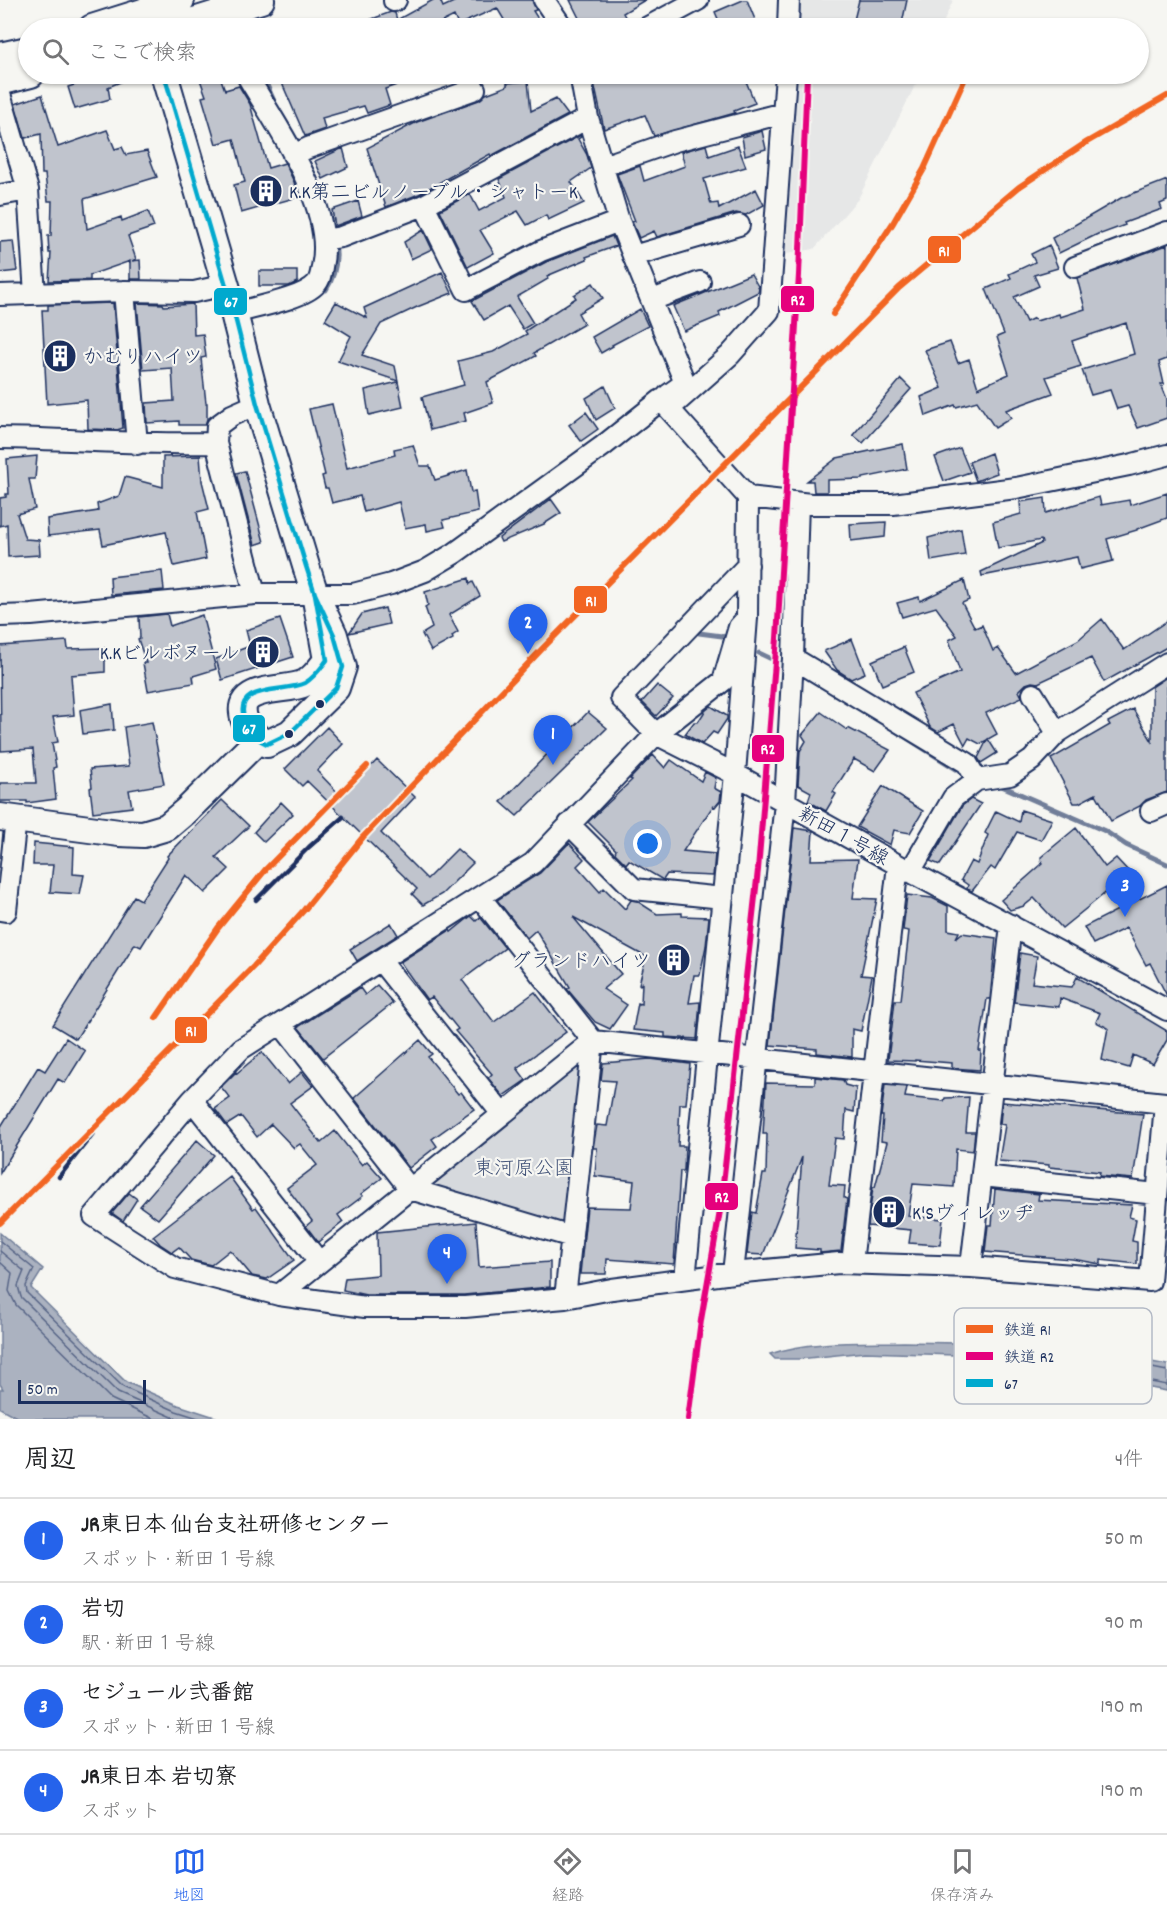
<!DOCTYPE html>
<html lang="ja">
<head>
<meta charset="utf-8">
<style>
  body { margin:0; font-family:Dekko,"Klee One",sans-serif; background:#f2f2f2; color:#202124 }
  .scale { position:absolute; left:18px; bottom:15px; width:128px; box-sizing:border-box; padding-left:6px; border:3px solid #1b2f5e; border-top:0; font-size:16px; line-height:21px; white-space:nowrap; color:#1b2f5e; -webkit-text-stroke:4px #f6f6f2; paint-order:stroke }
  .you { position:absolute; left:648px; top:844px; width:21px; height:21px; margin:-15px; border:4px solid #fff; border-radius:50%; background:#1a73e8; box-shadow:0 0 0 9px #1a73e833 }
  .badge { display:grid; place-items:center; width:39px; height:39px; border-radius:50%; background:#2563eb; color:#fff; font-size:20px; font-weight:700 }
  .pin { position:absolute; translate:-50% -50px; filter:drop-shadow(0 2px 3px #0008) }
  .pin::after { content:''; position:absolute; top:32px; width:21px; height:18px; background:inherit; clip-path:polygon(0 0,100% 0,50% 100%) }
  .list { margin:0; padding:0; list-style:none }
  h2 { display:flex; justify-content:space-between; align-items:center; height:78px; margin:0; padding:0 24px; font-size:26px }
  h2 small { font-size:20px; font-weight:400; color:#757577 }
  .list li { display:grid; grid-template-columns:39px 1fr auto; gap:18px; align-items:center; box-sizing:border-box; height:84px; padding:0 24px; border-top:2px solid #e0e0e0 }
  .list b { display:block; font-size:22px; white-space:nowrap }
  .list p { margin:0; font-size:20px; white-space:nowrap; color:#757577 }
  .list em { font-size:20px; font-style:normal; color:#757577 }
  .icon { flex:none; width:33px; height:33px; fill:none; stroke:currentColor; stroke-width:2; stroke-linecap:round; stroke-linejoin:round }
  .map { position:relative; flex:none; width:1167px; height:1419px; overflow:hidden }
  .search { position:absolute; background:#fff; box-shadow:0 2px 4px #0004; left:18px; right:18px; top:18px; height:66px; display:flex; align-items:center; gap:15px; box-sizing:border-box; padding:0 21px; border-radius:33px; color:#757577; font-size:22px }
  .sheet { height:414px; background:#fff }
  nav { display:flex; justify-content:space-around; align-items:center; box-sizing:border-box; height:84px; border-top:2px solid #e0e0e0; background:#fff; font-size:16px; color:#757577 }
  nav a { display:grid; justify-items:center; gap:3px }
  nav .on { color:#2563eb }
  .map>svg:first-child { display:block }
</style>
</head>
<body>
<div class="map">
<svg width="1167" height="1419" viewBox="0 0 1167 1419">
  <rect width="100%" height="100%" fill="#f6f6f2"/>
  <filter id="ink" filterUnits="userSpaceOnUse"><feTurbulence type="fractalNoise" baseFrequency=".0167" numOctaves="2"/><feDisplacementMap in="SourceGraphic" scale="12" xChannelSelector="R" yChannelSelector="G"/><feConvolveMatrix kernelMatrix="1 2 1 2 8 2 1 2 1" color-interpolation-filters="sRGB"/></filter>
  <g filter="url(#ink)">
    <path fill="#e6e7e7" d="M793 0H953L941 28H792Z
      M790 74H921L858 199 814 249 781 255Z"/>
    <path fill="#d6d9dd" stroke="#78849e" stroke-width="1.5" d="M576 1065 582 1069 564 1224 434 1192 432 1180Z"/>
    <path fill="#abb2c0" stroke="#717e99" stroke-width="1.5" d="M0 1233 43 1269 31 1288 126 1382 178 1405 221 1419H20L0 1408V1389H3L0 1384Z
      M904 1342C957 1343 1009 1343 1062 1348 1097 1351 1132 1358 1167 1365V1391L1129 1384 1099 1383 1042 1368 1010 1366 1013 1357 865 1352 799 1359H775L770 1354C812 1340 860 1343 904 1342Z"/>
    <g fill="none" stroke-linecap="round" stroke-linejoin="round">
      <path stroke="#556385" stroke-width="1.5" d="M0 1241 34 1269 26 1286 27 1293 123 1387 176 1411 201 1419
        M0 1251 24 1271 18 1286 21 1297 118 1393 177 1419
        M0 1262 12 1273 9 1291 16 1305 111 1399 154 1419
        M1167 1371 1118 1361 1063 1354 1021 1352 1019 1354 1022 1361 1043 1363 1100 1377 1130 1378 1167 1385"/>
      <path stroke="#717e99" stroke-width="5" d="M262 74 274 101
        M304 153 319 186
        M326 290C341 267 337 243 329 217
        M699 633 722 636 730 640
        M759 653 778 662
        M894 730 956 769
        M997 784 1105 831 1126 845 1167 864"/>
    </g>
    <path fill="#c0c4cd" stroke="#1b2f5e" stroke-width="1.5" d="M433 0H440L443 7 458 0H532L536 10 533 11 540 22 525 28H509L497 8 458 25 454 16 430 28H351L350 27 391 12 395 13 397 20Z
      M570 0H645L623 13 627 20 609 28H584Z
      M743 0H747L756 22 735 28H722L715 12Z
      M859 0H907L901 28H852Z
      M107 74H140L108 87 110 99 75 109 68 87Z
      M198 74H219L225 90 239 86 250 104 268 168 285 163 294 182 298 197 241 213 234 185 245 182 234 139 216 144 202 97 206 96Z
      M278 74H306L308 79 322 74H423V76L385 89 390 105 367 113 364 106 322 118 325 129 305 136Z
      M606 74H743L755 103 734 111 735 113 654 136 645 115 604 129 593 78Z
      M528 81 531 111 556 99 568 115 491 156 490 154 419 194 386 207 367 148 417 122 479 100 486 94 507 86V83Z
      M42 95 58 147 107 130 115 149 122 147 126 155 147 151 157 177 84 199 87 229 121 217 122 221 148 211 154 227 128 236 136 259 132 261 140 260 141 279H130V261L90 275V280L49 281 51 253H49L48 236H51L52 201H48L45 174H42L41 134 25 138 15 104Z
      M762 131 766 149 745 155 742 137Z
      M581 135V137L578 139 587 155 591 168 571 182 584 203 548 220 546 215 527 225 518 211 480 230 494 253 468 267 440 210 470 194 479 211 506 197 499 179Z
      M706 145 709 156 738 146 746 167 704 179 711 204 718 203 719 209 756 189 764 205 746 215 736 213 657 237 654 231 639 238 632 222 635 221 617 174 640 166 644 181 685 166 681 152Z
      M343 148 348 167 323 179 315 161Z
      M1167 180V201L1160 204 1162 209 1124 223 1125 225 1101 234 1100 233 1059 253 1052 238 1121 198Z
      M358 201 362 216 335 226 332 210Z
      M423 230 432 249 411 259 404 242Z
      M612 236 616 246 586 257 587 259 547 276 548 279 517 297 533 323 523 329 508 306 484 320 472 301 546 262Z
      M13 241 17 271 0 273V242Z
      M1049 245 1058 268 1034 275 1039 286 1014 297 1026 322 1034 318 1036 321 1059 314 1060 317 1085 309 1077 278 1167 245V359L1159 362 1164 384H1161L1167 399V418L1138 428 1128 406 1117 409 1110 390 1091 395 1082 370 1134 354 1126 323 1072 341 1081 366 1046 377 1053 393 1006 410 1011 418 995 428 977 401 956 407 955 405 926 416 921 397 942 388 925 350 950 342 958 363 969 359 978 388 1009 374 997 337 1004 334 986 289 1011 278 1009 274 1035 262 1031 254Z
      M259 271H297V282L289 286H259Z
      M442 272 452 293 417 307 381 324 362 355 395 366 398 381 338 361 351 336 325 320 336 302 367 318 364 308Z
      M751 274 759 288 758 292 719 312 720 316 684 331 673 306Z
      M593 283 603 298 578 313 584 324 534 353 536 356 487 382 493 403 464 413 466 421 430 430 422 397 464 385 458 361 493 352 527 334 525 331 576 298 574 295Z
      M113 303 123 428 117 430 88 429 87 400 47 404 42 310H48V305Z
      M137 303 163 304 164 306 193 304 194 335 203 334 206 357 201 358 206 403H207V419L205 425H179V421L147 423 146 403 174 401 172 368 143 370Z
      M640 309 648 326 612 345 613 346 601 353 592 337Z
      M901 379 911 389 863 443 853 435Z
      M398 382 403 407 369 415 365 390Z
      M605 386 615 408 596 420 586 398Z
      M332 404 347 468 395 455 394 449 413 445 420 466H430L435 480 467 470 471 492 475 491 478 512 443 520 445 527 427 531 426 524 405 528 399 502 364 512 360 496 332 503 328 488H325L322 476 325 475 309 409Z
      M586 412 598 429 581 441 569 425Z
      M903 444 907 469 863 478V479L827 480V492H814L813 481H807L837 458Z
      M960 448 970 472 944 481 935 457Z
      M991 453 997 473 976 481 969 462Z
      M37 456 35 479H29L35 509 17 514 25 539 39 540 40 555 8 557 7 524 0 526V498L6 497V494H9L7 459Z
      M200 456 202 481 209 509 197 512 206 559 174 566 166 532 103 545 100 530 48 536 47 519 98 511 97 504 119 496 125 477 163 487V457Z
      M245 471 264 542 255 545 236 473Z
      M1167 493V518L1137 529V530L1107 539 1113 561 1080 569 1077 557 982 576 981 572 1042 543 1041 540 998 548 993 522 1021 514 1020 502 1045 498 1046 513 1099 497 1101 505 1129 500 1130 505Z
      M551 499 561 513 544 524 501 542 499 538Z
      M886 522 885 537 851 541 850 524Z
      M961 529 965 555 931 561 928 538Z
      M162 571 164 590 111 595 110 577Z
      M469 578 470 584 473 582 480 596 449 615 458 632 452 636 453 639 431 651 422 634 432 628 425 607 428 605 425 592Z
      M964 580 969 600 962 603 975 628 982 625 993 651 998 648 1016 673 1078 640 1102 619 1124 650 1167 621V647L1104 682 1091 658 1038 683 1032 682 1026 684 1019 691 1022 697 986 713 997 734 988 739 997 753 981 763 978 758 987 740 980 744 969 738 965 745 954 724 938 732 930 727 913 693 960 672 949 640 957 636 936 607 902 617 897 603 919 597 920 601Z
      M385 608 389 624 349 633 362 614Z
      M167 614 170 626 202 615 216 669 193 676 194 683 148 691 143 663H146L138 639 140 638 139 617Z
      M280 619 293 657 222 680 216 659 250 646 246 630Z
      M852 639 865 673 851 679 837 670 824 651Z
      M67 641 68 649 105 648V672L71 675 74 715 53 717 58 742 52 743 56 767 53 768 56 799 27 803V801H0V783H36L33 749 1 751 0 646Z
      M904 647 914 672 882 685 872 661Z
      M1167 677V792L1146 800 1140 806 1111 821 1096 794 1079 803H1074L1051 759 1110 725 1108 722 1133 709 1152 741V687Z
      M657 685 673 698 656 716 642 702Z
      M112 704 114 730 83 734 80 710Z
      M711 706 727 716V719L717 734 713 732 702 744 685 734 694 722H698L705 711Z
      M588 712 607 728 517 816 501 802Z
      M821 712 847 730 848 728 890 750 875 771 854 759 833 792 836 794 826 811 808 801 811 792 798 785 800 751 806 741 802 735Z
      M152 722 164 784 129 790 132 807 93 812 90 788 92 787 90 769 129 766 124 727Z
      M327 727 343 744 317 771 342 797 377 760 415 797 381 833 427 879 457 849 473 863 442 894 423 905 412 894 417 889 307 781 302 786 285 769Z
      M653 755 665 768 671 760 701 781 705 772 716 778 714 788 721 792 720 801 715 807 713 806 683 851 715 854 713 876 667 874 663 880 629 860 626 864 615 853 616 850 588 822 632 780 630 779Z
      M883 786 923 811 910 833 894 830 890 845 857 827Z
      M971 799 981 804 940 865 930 861 962 806Z
      M222 800 249 826 216 857 229 869 205 893 186 875 141 947 135 944 76 1039 53 1025 134 896 141 900 168 858 167 856Z
      M281 802 293 814 264 842 254 832Z
      M1021 810 1052 820 1041 840 1017 832 995 870 991 867 972 891 967 889 968 885 961 880 971 861 977 864 988 835 985 833 996 811 1019 822Z
      M794 828 813 831 811 860 858 859 853 898 877 899 861 975 872 976 861 1031 852 1029V1057L817 1053V1049L770 1045Z
      M1076 828 1105 867 1116 858 1130 873 1062 928 1034 898 1024 906 1010 910 1001 900 1042 864 1041 857Z
      M34 843 74 847 73 874 84 875 80 894 50 892 53 865H33Z
      M569 843 584 859 577 866 600 892 604 888 625 909 631 900 637 901 657 914 682 913V916L709 917 706 946 700 975H694L689 1003 700 1002 697 1039 665 1037V1033L633 1030 638 1003 641 1004 642 983 640 985 639 984 646 957 573 917 621 974 603 989 627 1005 610 1029 595 1022 567 989 570 987 536 930 527 938 497 900 540 873Z
      M1167 885V996L1150 963 1146 965 1126 928 1093 944 1084 927Z
      M907 895 932 898 948 906V930L959 932 956 938 962 933 996 938 990 999H987L979 1051H981L980 1070 952 1068V1063L915 1060V1061L888 1060 895 1000H901L909 931 903 930Z
      M471 916 476 921 480 917 505 948 462 980 494 1022 535 992 566 1032 517 1068 526 1080 503 1096 488 1078 492 1074 455 1031 458 1029 432 997 427 1000 400 962 450 930 451 932Z
      M391 923 398 935 357 961 350 949Z
      M1020 953 1037 956 1032 983 1072 987 1077 977 1167 1031V1040L1153 1064 1133 1055 1129 1068 1102 1060 1108 1028 1096 1022 1100 1013 1060 998 1059 1007 1014 1002Z
      M377 985 393 1003 323 1058 298 1027 360 988 365 995Z
      M66 1038 85 1051 65 1083 58 1079 0 1173V1128L38 1067 45 1071Z
      M420 1040 432 1054 428 1057 458 1094 461 1092 474 1109 432 1139 437 1146 409 1168 354 1098Z
      M262 1052 288 1084 302 1072 313 1086 290 1103 321 1143 335 1131 362 1165 367 1161 382 1178 361 1194 363 1196 338 1215 343 1222 318 1242 306 1226 312 1221 287 1188 317 1165 300 1144 294 1148 271 1124 257 1137 241 1116 227 1125 215 1109 230 1098 221 1087 236 1072 237 1073Z
      M650 1059 690 1064 686 1104H680L678 1146H685L684 1171H680L674 1264 607 1259 606 1274H580L587 1207 631 1208 634 1181 595 1176 597 1148H593L597 1125 607 1126 615 1081 601 1080 603 1063Z
      M815 1077 843 1080 845 1085 856 1088 854 1112 846 1110 844 1139 835 1138 829 1185 845 1186 844 1198 847 1199 841 1251 820 1253V1250L795 1248 802 1157 763 1255 747 1254 752 1212 756 1213 763 1174H766L767 1134H763L766 1083 815 1084Z
      M885 1085 907 1087 905 1097 944 1101 945 1098 969 1097 966 1132H975L973 1151 956 1149 954 1187 913 1184 908 1216 943 1219 940 1245 909 1243 911 1230 868 1226 873 1187H875L887 1142 881 1141 883 1116H881Z
      M1002 1102 1143 1114 1133 1179 1099 1176 1100 1172 1049 1167V1165L999 1161 1005 1125 1000 1124Z
      M197 1140 214 1155 158 1219 140 1206Z
      M230 1177 253 1209 256 1207 294 1260 267 1279 252 1276 230 1250 211 1265 191 1260 179 1247 172 1252 160 1244 153 1236Z
      M995 1189 1039 1194 1038 1200 1132 1205 1129 1217 1136 1219 1132 1241 1137 1242V1264L1101 1260V1264L1072 1259 985 1252 988 1225H992Z
      M129 1193 137 1199 123 1221 112 1213Z
      M476 1222 479 1267 550 1262V1287L464 1295H366L343 1290 345 1278 378 1275 377 1232Z"/>
    <g fill="none" stroke-linecap="round" stroke-linejoin="round">
      <g stroke="#1b2f5e" stroke-width="24">
        <path id="minor" d="M544 0 563 28
          M394 1 396 0
          M646 28 698 0
          M788 28 789 0
          M0 94 28 190 35 294
          M588 118 619 221 685 383 668 395
          M293 155 308 148 475 89
          M603 166 675 141 783 113
          M0 195 28 190
          M424 205 466 290 541 251 619 221
          M324 240 341 237 424 205 588 118 580 74
          M633 256 739 225
          M1075 267 1167 232
          M124 291 137 444
          M0 295 124 291 194 292 226 285
          M652 300 700 282
          M234 313C255 307 303 299 316 284 320 280 321 273 322 267 336 207 275 124 246 74
          M669 409 730 355 769 311 786 74
          M0 438C72 439 144 445 216 443
          M748 565 621 698 656 734 735 774 898 865 1167 1010
          M255 594 216 443 217 426 232 415 257 404
          M0 616 31 615 255 594H353L391 584 425 571 455 553 603 446 661 400 748 497 811 504H893L1016 488 1129 465 1167 455
          M793 658 967 763 977 780
          M1033 694 1057 733
          M1151 811 1167 804
          M569 824 634 889 723 898
          M910 872 953 798 977 780 1010 775 1032 760 1057 733 1167 663
          M480 897 593 1041 565 1298
          M0 910 6 911 16 818
          M380 960 502 1114
          M281 1024 410 1189 572 1237
          M192 1100 319 1262
          M982 1176 1157 1194
          M852 1263 898 865
          M971 1267 1011 925
          M733 1273 785 803 793 658 798 503
          M685 1279 735 774 747 618 748 497
          M279 1295 593 1041 1165 1103 1150 1281 971 1267 839 1263 733 1273 612 1289 565 1298 465 1307H365L279 1295 175 1268 94 1216 192 1100 241 1049 533 863 656 734 723 681 739 627 747 618"/>
      </g>
      <g stroke="#1b2f5e" stroke-width="30">
        <path id="major" d="M92 28 181 0
          M172 28 261 0
          M0 56 28 50
          M164 74 234 313 257 404 306 566 315 594 334 635 343 667 336 688 290 733 267 744C256 739 250 732 245 721 231 683 285 693 305 683 315 677 320 669 327 660L315 594
          M0 82 31 74
          M0 817 119 833 143 834 167 827 187 810 258 740"/>
      </g>
      <use href="#minor" stroke="#f6f6f2" stroke-width="20"/>
      <use href="#major" stroke="#f6f6f2" stroke-width="26"/>
      <path stroke="#1b2f5e" stroke-width="4.5" d="M256 900 309 847 343 817
        M59 1177 112 1109"/>
      <g stroke="#f6f6f2" stroke-width="9">
        <path id="bus-1" d="M164 74 234 313 257 404 306 566 315 594 334 635 343 667 336 688 290 733 267 744C256 739 250 732 245 721 231 683 285 693 305 683 315 677 320 669 327 660L315 594"/>
      </g>
      <use href="#bus-1" stroke="#00a9ce" stroke-width="4.5"/>
      <g stroke="#f6f6f2" stroke-width="10">
        <path id="rail-1" d="M833 314 893 223 924 169 967 74
          M156 1018 218 928 266 869 367 766
          M0 1223 254 966 304 910 363 837 542 649 899 288 1019 187 1087 142 1167 96"/>
      </g>
      <g stroke="#f6f6f2" stroke-width="10">
        <path id="rail-2" d="M688 1419 701 1320 720 1211 758 870 777 638 799 275 807 74"/>
      </g>
      <use href="#rail-1" stroke="#f26522" stroke-width="6"/>
      <use href="#rail-2" stroke="#e5007d" stroke-width="6"/>
    </g>
  </g>
  <defs>
    <g id="building-disc" transform="scale(1.725)"><circle r="9.5" fill="#1b2f5e" stroke="#f6f6f2"/><path d="M-4-6H4V6H1V3H-1V6H-4ZM-2.5-4.3h1.7v1.8h-1.7ZM.8-4.3h1.7v1.8H.8ZM-2.5-1h1.7V.8h-1.7ZM.8-1h1.7V.8H.8Z" fill="#fff"/></g>
  </defs>
  <g fill-rule="evenodd">
    <use href="#building-disc" x="266" y="191"/>
    <use href="#building-disc" x="60" y="356"/>
    <use href="#building-disc" x="263" y="652"/>
    <use href="#building-disc" x="674" y="960"/>
    <use href="#building-disc" x="889" y="1212"/>
  </g>
  <g fill="#1b2f5e" stroke="#f6f6f2" stroke-width="2">
    <circle cx="320" cy="704" r="5"/>
    <circle cx="289" cy="734" r="5"/>
  </g>
  <g text-anchor="middle" stroke-width="4.5" stroke-linejoin="round" paint-order="stroke">
    <g font-size="20" fill="#1b2f5e" stroke="#f6f6f2" text-anchor="start">
      <text x="289" y="198">K.K第二ビルノーブル・シャトーK</text>
      <text x="83" y="363">かむりハイツ</text>
      <text x="240" y="659" text-anchor="end">K.Kビルボヌール</text>
      <text x="651" y="967" text-anchor="end">グランドハイツ</text>
      <text x="912" y="1219">K'Sヴィレッヂ</text>
    </g>
    <g font-size="20" fill="#1b2f5e" stroke="#f6f6f2">
      <text transform="translate(844 835) rotate(29)" y="7">新田１号線</text>
    </g>
    <g font-size="20" fill="#405177" stroke="#f6f6f2">
      <text x="524" y="1174">東河原公園</text>
    </g>
  </g>
  <rect x="954" y="1308" width="198" height="96" rx="9" fill="#f6f6f2" stroke="#b4bac6" stroke-width="1.5"/>
  <rect x="966" y="1325" width="27" height="8" fill="#f26522"/>
  <rect x="966" y="1352" width="27" height="8" fill="#e5007d"/>
  <rect x="966" y="1379" width="27" height="8" fill="#00a9ce"/>
  <g font-size="16" fill="#1b2f5e">
    <text x="1004" y="1335">鉄道 R1</text>
    <text x="1004" y="1362">鉄道 R2</text>
    <text x="1004" y="1389">67</text>
  </g>
  <g stroke="#f6f6f2" stroke-width="2">
    <rect x="927" y="235" width="35" height="29" rx="6" fill="#f26522"/>
    <rect x="780" y="285" width="35" height="28" rx="6" fill="#e5007d"/>
    <rect x="213" y="287" width="35" height="29" rx="6" fill="#00a9ce"/>
    <rect x="573" y="585" width="35" height="29" rx="6" fill="#f26522"/>
    <rect x="232" y="714" width="34" height="29" rx="6" fill="#00a9ce"/>
    <rect x="751" y="734" width="34" height="29" rx="6" fill="#e5007d"/>
    <rect x="174" y="1016" width="34" height="28" rx="6" fill="#f26522"/>
    <rect x="704" y="1182" width="35" height="29" rx="6" fill="#e5007d"/>
  </g>
  <g font-size="16" text-anchor="middle" font-weight="bold" fill="#fff">
    <text x="944" y="256">R1</text>
    <text x="798" y="305">R2</text>
    <text x="231" y="307">67</text>
    <text x="591" y="606">R1</text>
    <text x="249" y="734">67</text>
    <text x="768" y="754">R2</text>
    <text x="191" y="1036">R1</text>
    <text x="722" y="1202">R2</text>
  </g>
</svg>
<div class="scale">50 m</div>
<div class="you"></div>
<div class="pin badge" style="left:553px;top:765px">1</div>
<div class="pin badge" style="left:528px;top:654px">2</div>
<div class="pin badge" style="left:1125px;top:917px">3</div>
<div class="pin badge" style="left:447px;top:1284px">4</div>
<div class="search"><svg class="icon" aria-label="search" viewBox="0 0 24 24"><circle cx="10" cy="10" r="6"/><path d="M15 15l6 6"/></svg>ここで検索</div>
</div>
<section class="sheet">
<h2>周辺<small>4件</small></h2>
<ul class="list">
<li><span class="badge">1</span><div><b>JR東日本 仙台支社研修センター</b><p>スポット · 新田１号線</p></div><em>50 m</em></li>
<li><span class="badge">2</span><div><b>岩切</b><p>駅 · 新田１号線</p></div><em>90 m</em></li>
<li><span class="badge">3</span><div><b>セジュール弐番館</b><p>スポット · 新田１号線</p></div><em>190 m</em></li>
<li><span class="badge">4</span><div><b>JR東日本 岩切寮</b><p>スポット</p></div><em>190 m</em></li>
</ul>
</section>
<nav>
<a class="on"><svg class="icon" aria-label="map" viewBox="0 0 24 24"><path d="M3 6l6-2 6 2 6-2v14l-6 2-6-2-6 2zM9 4v14M15 6v14"/></svg>地図</a>
<a><svg class="icon" aria-label="directions" viewBox="0 0 24 24"><path d="M12 3l9 9-9 9-9-9zM9 14v-3h6M13 9l2 2-2 2"/></svg>経路</a>
<a><svg class="icon" aria-label="saved" viewBox="0 0 24 24"><path d="M7 4h10v16l-5-4-5 4z"/></svg>保存済み</a>
</nav>
</body>
</html>
